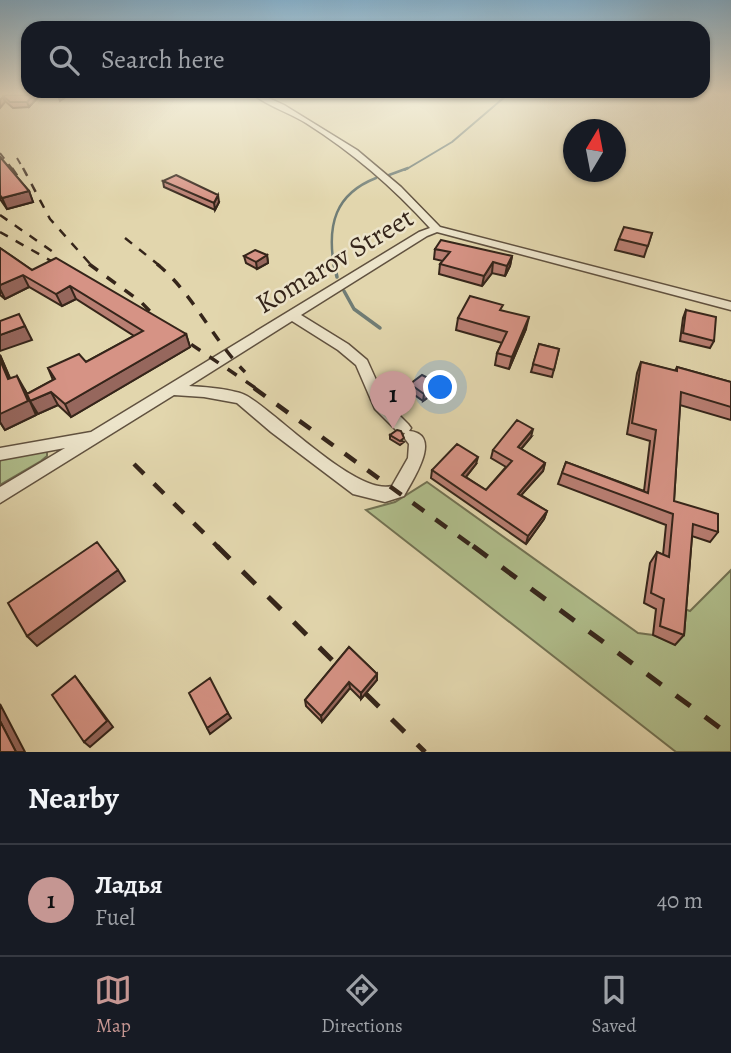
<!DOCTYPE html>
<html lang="en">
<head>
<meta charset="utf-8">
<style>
  body { margin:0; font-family:Alegreya,serif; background:#20242c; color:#f1f3f6 }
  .compass { position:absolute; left:563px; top:119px; width:63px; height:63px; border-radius:50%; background:#171b24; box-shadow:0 2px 5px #0004; rotate:10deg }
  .you { position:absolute; left:441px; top:388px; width:24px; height:24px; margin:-18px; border:5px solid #fff; border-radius:50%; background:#1a73e8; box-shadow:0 0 0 10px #1a73e833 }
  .badge { display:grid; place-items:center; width:46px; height:46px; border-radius:50%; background:#c59692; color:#111; font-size:23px; font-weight:700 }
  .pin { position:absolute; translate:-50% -58px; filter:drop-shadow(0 2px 4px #0008) }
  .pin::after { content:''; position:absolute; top:37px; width:24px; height:21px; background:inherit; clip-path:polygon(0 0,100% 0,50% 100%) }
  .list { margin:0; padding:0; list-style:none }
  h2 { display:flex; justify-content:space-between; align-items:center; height:91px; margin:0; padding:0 28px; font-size:30px }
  h2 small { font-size:23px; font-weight:400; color:#9ea1a6 }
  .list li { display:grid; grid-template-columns:46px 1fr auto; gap:21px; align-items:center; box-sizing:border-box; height:112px; padding:0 28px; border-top:2px solid #363941 }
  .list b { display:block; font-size:26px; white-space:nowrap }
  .list p { margin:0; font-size:23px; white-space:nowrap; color:#9ea1a6 }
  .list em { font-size:23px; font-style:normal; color:#9ea1a6 }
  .icon { flex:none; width:38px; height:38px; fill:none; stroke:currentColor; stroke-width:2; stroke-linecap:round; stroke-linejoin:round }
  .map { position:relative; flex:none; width:731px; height:752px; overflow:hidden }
  .search { position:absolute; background:#171b24; box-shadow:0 2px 5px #0004; left:21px; right:21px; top:21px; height:77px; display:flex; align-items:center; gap:18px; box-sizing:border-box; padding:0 24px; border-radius:21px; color:#9ea1a6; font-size:26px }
  .sheet { height:203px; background:#171b24 }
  nav { display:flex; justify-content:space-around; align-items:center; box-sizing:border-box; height:98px; border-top:2px solid #363941; background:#171b24; font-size:19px; color:#9ea1a6 }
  nav a { display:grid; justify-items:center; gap:4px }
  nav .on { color:#c59692 }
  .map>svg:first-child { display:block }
</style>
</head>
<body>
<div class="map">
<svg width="731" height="752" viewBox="0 0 731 752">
  <rect width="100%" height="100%" fill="#e2d6ad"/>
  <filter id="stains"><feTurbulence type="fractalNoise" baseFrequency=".00286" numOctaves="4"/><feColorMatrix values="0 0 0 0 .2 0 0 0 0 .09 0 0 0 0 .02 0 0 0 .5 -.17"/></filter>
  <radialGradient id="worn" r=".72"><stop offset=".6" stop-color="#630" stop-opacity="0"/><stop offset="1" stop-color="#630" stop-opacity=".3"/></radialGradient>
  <path fill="#b0be8c" stroke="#727253" stroke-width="2" d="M43 450 47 452V456L41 461 0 485V457Z
    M427 482 638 633 653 635 675 644 679 607 690 611 731 570V752H676L366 510 395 502Z"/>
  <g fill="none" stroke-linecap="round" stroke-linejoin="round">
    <path stroke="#707d76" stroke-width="2" d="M405 170 452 142 507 95"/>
    <path stroke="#707d76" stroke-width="2.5" d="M389 175 408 168
      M334 266C327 225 335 194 376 178"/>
    <path stroke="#707d76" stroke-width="3.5" d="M334 264 337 277
      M344 291 354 309 380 328"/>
    <g stroke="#60513f" stroke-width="3">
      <path id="minor" d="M254 95H262L284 105 357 150 401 187 440 227 731 302V310L437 232 427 236 301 315 348 344 367 360 386 402 408 424 411 428 409 431C444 434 412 481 404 496L385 502 353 494 271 432 237 403 204 397 174 395 0 503V487L65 448 0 460V448L91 432 419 232 430 228C393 187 352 152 306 123 290 113 268 106 254 95ZM292 321 338 350 356 365 375 409 398 432 405 433 403 436 409 444 408 458 392 486C357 496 279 415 247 396 235 389 204 387 189 386Z"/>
    </g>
    <use href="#minor" fill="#ece4ca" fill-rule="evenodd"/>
    <path stroke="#35251a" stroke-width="2" stroke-dasharray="7 7" stroke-linecap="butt" d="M0 153 13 170
      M17 158 24 170"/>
    <path stroke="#35251a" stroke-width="2.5" stroke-dasharray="9 9" stroke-linecap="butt" d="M12 168 19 178
      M23 168 50 219 92 266
      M0 215 56 254
      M0 232 60 266
      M125 238 160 266"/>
    <path stroke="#35251a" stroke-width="3.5" stroke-dasharray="11 11" stroke-linecap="butt" d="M57 264 67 270
      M89 264 141 302 167 329
      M157 264C193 293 212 339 245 372
      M173 332 257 389"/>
    <path stroke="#35251a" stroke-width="4.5" stroke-dasharray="14 14" stroke-linecap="butt" d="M254 388 475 548
      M134 464 219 548"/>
    <path stroke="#35251a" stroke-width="5" stroke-dasharray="18 18" stroke-linecap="butt" d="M217 546 338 666
      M473 546 731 736
      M366 694 425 752"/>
  </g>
  <path fill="#b87e72" stroke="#35251a" stroke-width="2" d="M40 95 29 107 13 108 5 101 3 96Z
    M0 157 29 191 33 202 7 209 0 199Z
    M163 181 219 202 215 210 164 187Z
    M652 233 644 257 615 250 619 239Z
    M0 248 32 270 186 334 190 347 71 417 58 405 38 414 28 396 36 415 5 430 0 422V355L10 378 25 390 27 394 53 380 48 368 86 362 134 336 76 299 62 306 29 287 5 299 0 295Z
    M435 249 512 256 510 266 505 276 492 273 482 286 439 274 440 264 443 261 434 259Z
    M267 255 268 263 257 269 246 263 244 256Z
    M686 310 714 341 710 348 680 341 683 318Z
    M502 311 526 329 509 369 495 365 497 353 502 343 456 330 458 318Z
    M539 344 559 349 552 377 531 372Z
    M641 362 675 371 677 367 731 382V420L680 405 674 501 718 532 710 542 692 536 684 635 675 645 653 635 656 609 644 603 650 563 657 552 663 555 666 525 558 484 566 462 644 491 650 441 627 434 637 373Z
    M410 384 438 390 423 401 409 391Z
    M390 435 404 442 400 445 390 439Z
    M531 437 521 449 545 463 543 471 521 495 547 511 544 519 526 544 431 478 432 470 476 464 466 477 486 490 506 467 491 458 493 450Z
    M349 647 377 674V680L361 699 350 688 322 722 306 706 305 700Z"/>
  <path fill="#96675d" stroke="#35251a" stroke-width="2" d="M33 95H40L29 107 27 102Z
    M58 95H69L60 101Z
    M3 97 5 102 0 108V100Z
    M29 191 33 202 7 209 2 198Z
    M218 195 219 202 215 210 214 203Z
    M267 255 268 263 257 269 256 262Z
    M512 256 510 266 505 276 507 266Z
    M493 262 492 273 482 286 484 276Z
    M23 275 29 287 5 299 0 289V285Z
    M70 286 76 299 62 306 56 294Z
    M529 317 526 329 509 369 512 357Z
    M25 326 32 340 0 351V335Z
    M186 334 190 347 71 417 65 404Z
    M0 355 16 393 8 379 0 360Z
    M17 376 25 390 36 415 5 430 0 422V414Z
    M438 383V390L423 401 424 394Z
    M51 392 58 405 38 414 30 401Z
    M533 429 531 437 516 455 518 447Z
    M478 457 476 464 461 483 462 475Z
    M545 463 543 471 516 501 518 494Z
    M547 511 544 519 526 544 528 536Z
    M118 570 125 581 37 646 27 636Z
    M377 674V680L361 699V693Z
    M75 676 113 727 90 747 84 742Z
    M349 682 350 688 322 722 321 716Z
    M0 704 25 752H16L0 721Z
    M228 713 231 718 210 734 207 728Z"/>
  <path fill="#d69385" stroke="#35251a" stroke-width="2" d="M3 95H33L27 102H10L3 96Z
    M0 157 29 191 2 198 0 195Z
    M176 175 218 195 214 203 163 181Z
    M624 227 652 233 648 246 619 239Z
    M441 240 512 256 507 266 493 262 484 276 440 264 450 252 435 249Z
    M0 248 32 270 56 258 186 334 65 404 51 392 30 401 27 394 55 379 48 368 79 354 86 362 143 331 70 286 56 294 23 275 0 285Z
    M255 250 267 255 256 262 244 256Z
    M470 296 503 305 500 310 529 317 512 357 497 353 507 332 458 318Z
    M686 310 716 317 714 341 683 333Z
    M19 314 25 326 0 335V321Z
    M539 344 559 349 554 370 533 364Z
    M0 360 8 379 17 376 28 401 0 414Z
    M641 362 677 371V367L731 382V407L681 392 674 501 718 514V532L693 524 684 635 660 626 664 599 651 593 657 552 669 557 673 514 562 473 566 462 648 493 656 430 632 423Z
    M422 375 438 383 424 394 410 384Z
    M517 420 533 429 518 447 545 463 518 494 547 511 528 536 432 470 457 444 478 457 462 475 486 490 512 461 493 450Z
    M397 430 401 431 404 438 400 441 390 435Z
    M97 542 118 570 27 636 8 603Z
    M349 647 377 674 361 693 349 682 321 716 305 700Z
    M75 676 107 721 84 742 52 695Z
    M210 678 228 713 207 728 189 693Z
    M0 721 16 752H0Z"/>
  <linearGradient id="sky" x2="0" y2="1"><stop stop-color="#87b5d3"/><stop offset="0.47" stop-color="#f2edda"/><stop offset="1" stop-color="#f2edda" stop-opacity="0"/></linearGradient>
  <rect width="731" height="200" fill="url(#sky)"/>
  <g text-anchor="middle" stroke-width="5" stroke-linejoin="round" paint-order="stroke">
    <g font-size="28" fill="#35251a" stroke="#ece4ca">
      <text transform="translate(334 260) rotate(-31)" y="10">Komarov Street</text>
    </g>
  </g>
  <rect width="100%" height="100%" filter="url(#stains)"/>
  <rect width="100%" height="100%" fill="url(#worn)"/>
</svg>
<svg class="compass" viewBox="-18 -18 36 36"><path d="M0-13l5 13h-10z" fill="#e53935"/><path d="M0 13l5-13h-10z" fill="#9ea1a6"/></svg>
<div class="you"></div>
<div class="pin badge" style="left:393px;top:429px">1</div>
<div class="search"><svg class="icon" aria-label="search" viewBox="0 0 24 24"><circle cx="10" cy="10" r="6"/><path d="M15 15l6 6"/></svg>Search here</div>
</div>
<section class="sheet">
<h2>Nearby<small></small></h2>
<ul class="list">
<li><span class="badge">1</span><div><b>Ладья</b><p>Fuel</p></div><em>40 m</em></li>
</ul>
</section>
<nav>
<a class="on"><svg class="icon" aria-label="map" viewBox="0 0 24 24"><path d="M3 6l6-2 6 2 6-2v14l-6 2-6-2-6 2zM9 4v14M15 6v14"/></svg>Map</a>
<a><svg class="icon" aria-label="directions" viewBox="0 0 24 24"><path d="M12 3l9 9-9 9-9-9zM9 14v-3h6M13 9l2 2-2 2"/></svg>Directions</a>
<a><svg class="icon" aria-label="saved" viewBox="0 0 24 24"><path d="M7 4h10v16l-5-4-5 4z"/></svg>Saved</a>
</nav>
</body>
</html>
